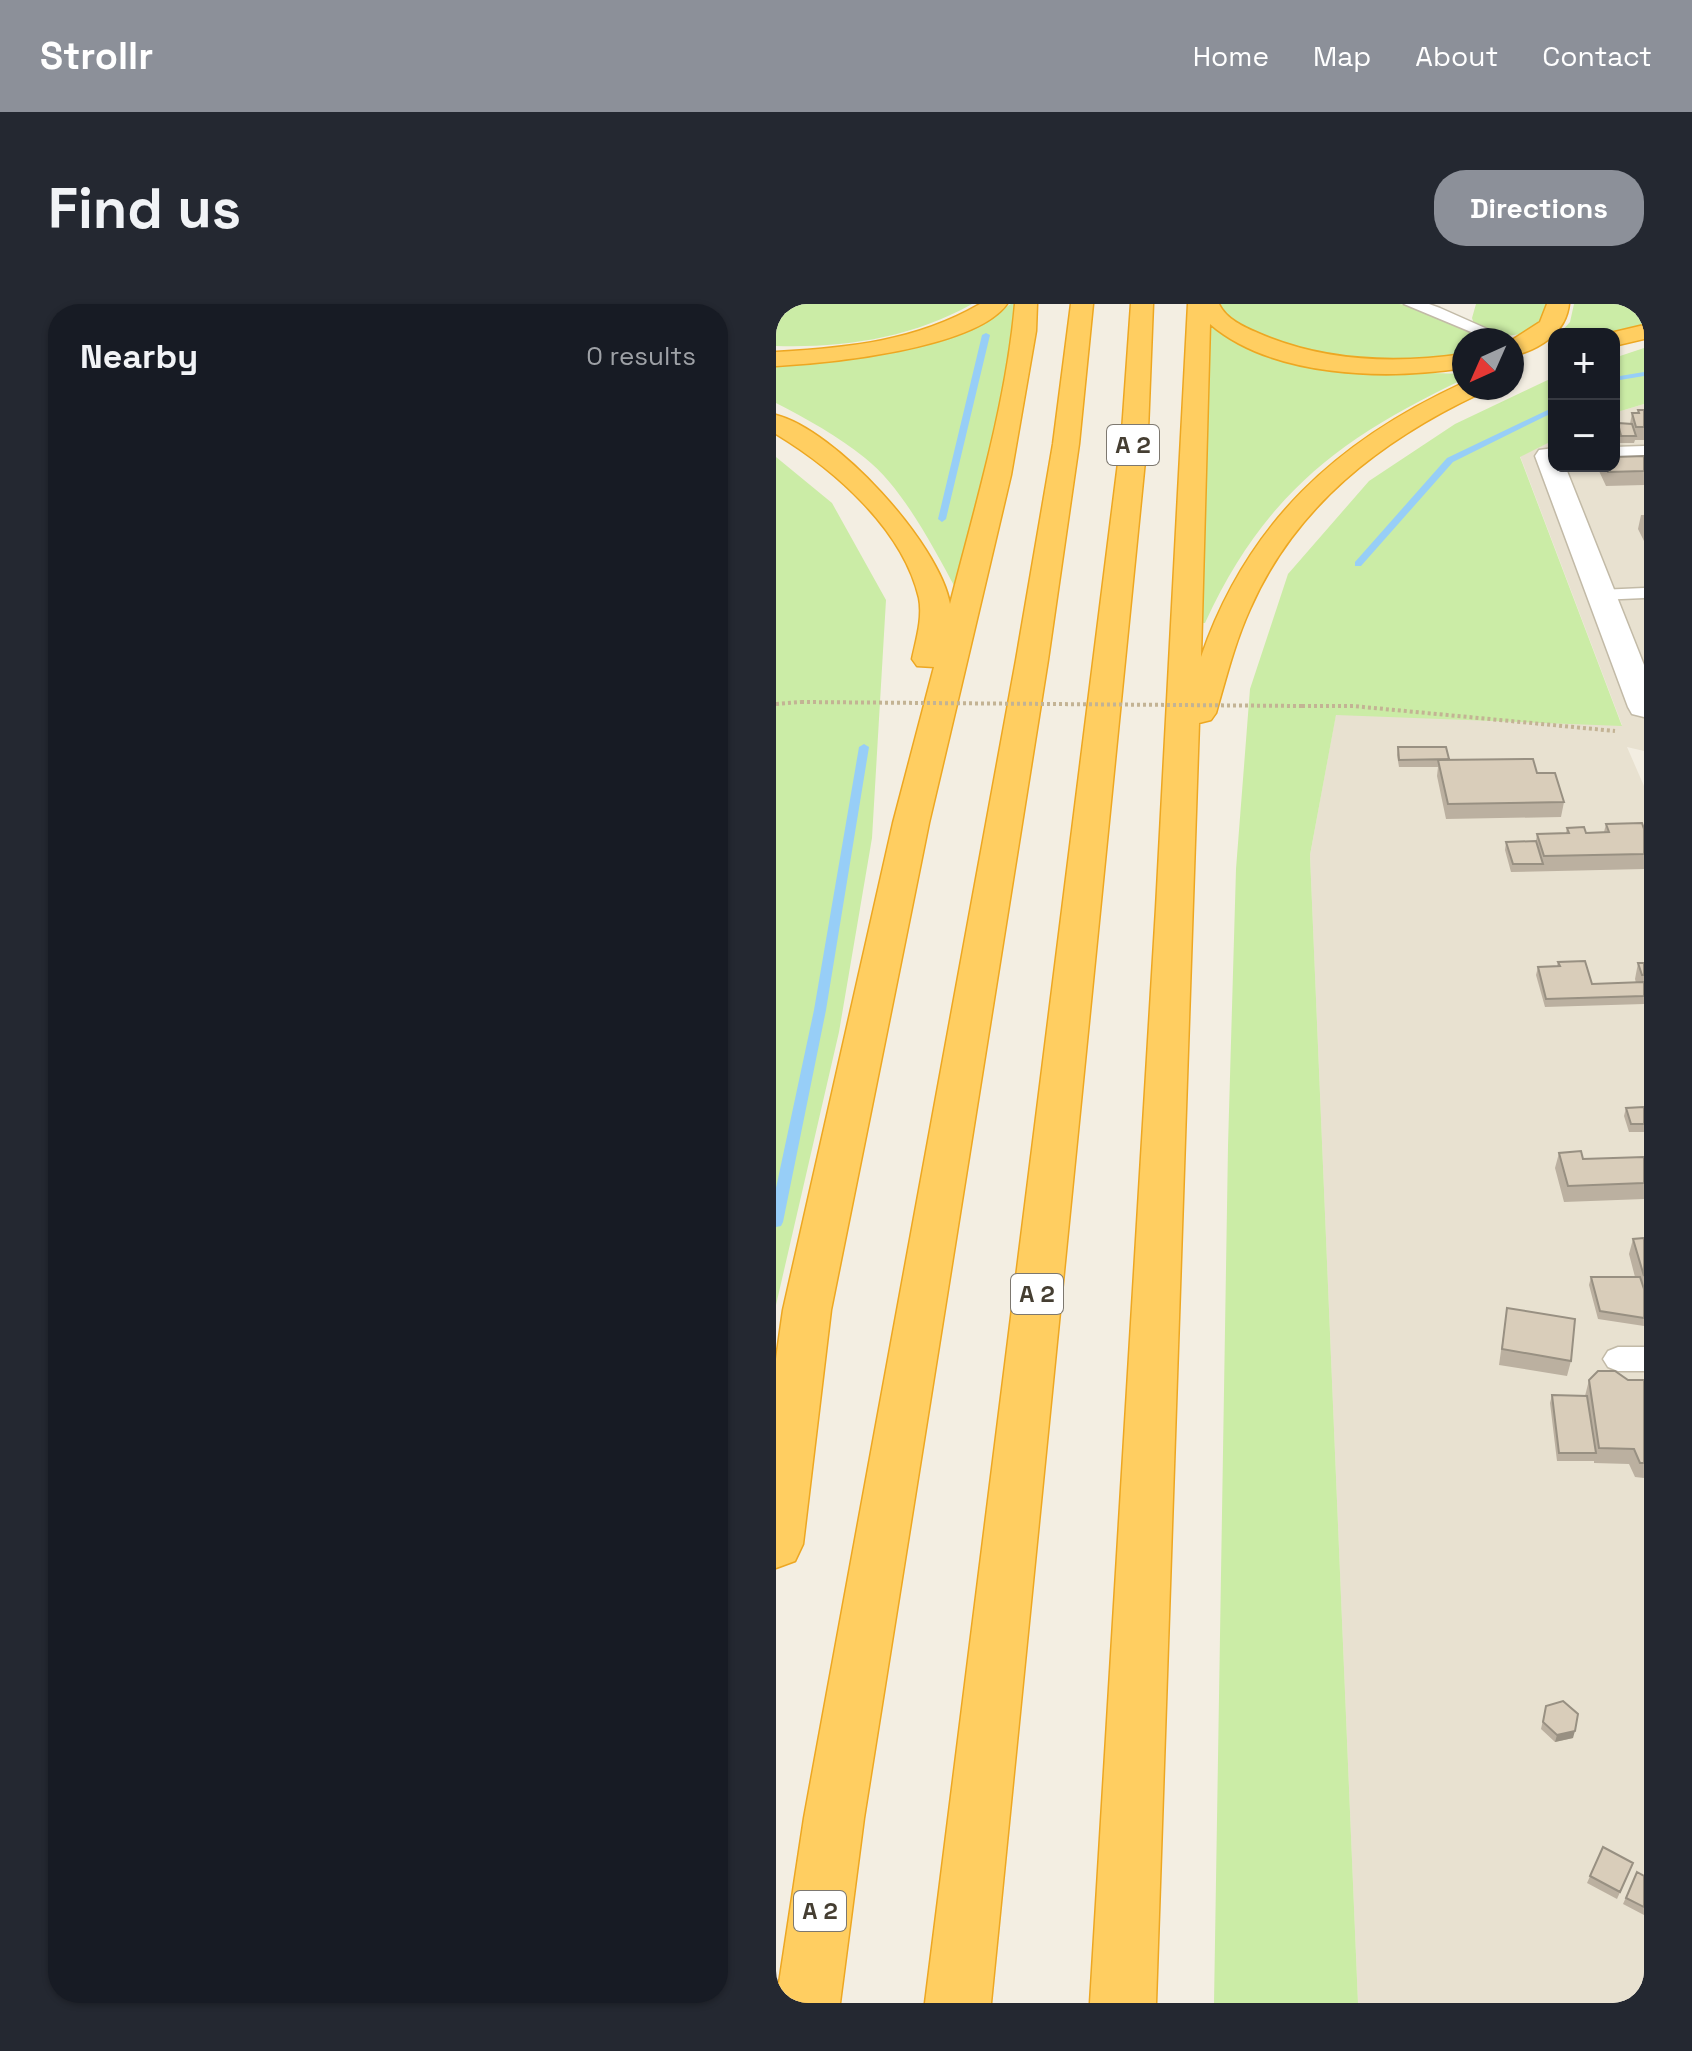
<!DOCTYPE html>
<html lang="en">
<head>
<meta charset="utf-8">
<style>
  body { margin:0; font-family:"Space Grotesk",sans-serif; background:#242831; color:#f1f3f6 }
  .controls { position:absolute; right:24px; top:24px; display:grid; overflow:hidden; border-radius:16px; box-shadow:0 2px 6px #0004 }
  .controls button { width:72px; height:72px; display:grid; place-items:center; padding:0; border:0; border-bottom:2px solid #363941; background:#171b24; color:#f1f3f6; font:40px sans-serif }
  .compass { position:absolute; left:676px; top:24px; width:72px; height:72px; border-radius:50%; background:#171b24; box-shadow:0 2px 6px #0004; rotate:225deg }
  .list { margin:0; padding:0; list-style:none }
  h2 { display:flex; justify-content:space-between; align-items:center; height:104px; margin:0; padding:0 32px; font-size:34px }
  h2 small { font-size:26px; font-weight:400; color:#9ea1a6 }
  .map { position:relative; flex:none; width:868px; height:1699px; overflow:hidden; border-radius:32px }
  header { display:flex; align-items:center; gap:48px; box-sizing:border-box; height:112px; padding:0 40px; background:#8c9099; color:#fff }
  header strong { font-size:38px }
  nav { display:flex; gap:44px; margin-inline-start:auto; font-size:28px }
  .intro { display:flex; align-items:center; justify-content:space-between; box-sizing:border-box; height:192px; padding:0 48px }
  h1 { margin:0; font-size:56px }
  .button { padding:20px 36px; border-radius:32px; background:#8c9099; color:#fff; font-size:28px; font-weight:700 }
  main { display:flex; gap:48px; padding:0 48px }
  aside { flex:1; background:#171b24; border-radius:32px; box-shadow:0 2px 6px #0004 }
  .map>svg:first-child { display:block }
</style>
</head>
<body>
<header>
<strong>Strollr</strong>
<nav><a>Home</a><a>Map</a><a>About</a><a>Contact</a></nav>
</header>
<div class="intro"><h1>Find us</h1><a class="button">Directions</a></div>
<main>
<aside>
<h2>Nearby<small>0 results</small></h2>
<ul class="list">
</ul>
</aside>
<div class="map">
<svg width="868" height="1699" viewBox="0 0 868 1699">
  <rect width="100%" height="100%" fill="#f3eee2"/>
  <path fill="#e8e1d0" d="M868 100V447L851 443 868 482V1699H582L534 551 560 410 846 421 744 152 778 136V162H838V109Z"/>
  <path fill="#cbeca6" d="M0 0H196C135 34 69 44 0 42Z
    M235 0H241L231 82 180 285C157 243 127 184 89 154 62 132 31 115 0 99V58L191 25Z
    M444 0H623L637 2 715 36H688V52C658 54 625 59 595 57 554 54 465 40 444 0Z
    M700 0H772L769 15C742 37 729 35 698 20L696 14Z
    M798 0H868V21L827 30H783L794 18Z
    M430 14 471 40 654 66 657 69 688 70V75C563 134 488 191 429 319H423Z
    M868 44V100L838 109V54Z
    M778 73V136L744 153 846 422 560 411 534 551 582 1699H438L452 842 460 565 474 385 512 270 593 177 679 120Z
    M0 153 56 199 110 296 96 534 63 728 0 1001Z"/>
  <g fill="none" stroke-linecap="round" stroke-linejoin="round">
    <path fill="#97cef7" fill-rule="evenodd" d="M210 29 214 31 170 215 166 218 162 215 206 31Z
      M868 68V72L838 77V73Z
      M778 103V108L677 158 585 262H579V258L671 154Z
      M88 440 93 443 50 706 7 918 5 922 0 923V884L38 706 83 443Z"/>
    <g stroke="#c2baa7" stroke-width="3">
      <path id="service" d="M628 0H653L664 4 736 36 712 35Z
        M868 284V294L823 296 814 291 823 286Z
        M842 1043H868V1067H842L832 1063 827 1055 832 1047Z"/>
    </g>
    <g stroke="#c2baa7" stroke-width="3">
      <path id="minor" d="M868 142V158L838 159V143Z
        M778 144V162H789L868 361V413L856 410 852 403 759 152 763 146Z"/>
    </g>
    <g stroke="#eda722" stroke-width="3">
      <path id="motorway" d="M204 0H231C199 45 53 59 0 62V48C71 44 141 37 204 0Z
        M239 0H261L260 27 235 171 153 519 55 1006 27 1240 19 1257 0 1264V1055L7 1006 117 519 158 363 141 362 136 355C140 336 147 314 143 294 127 225 58 165 0 130V111C59 126 163 239 174 300 199 202 230 101 239 0Z
        M295 0H317L303 140 272 356 88 1514 64 1699H0L28 1514 240 356 277 140Z
        M355 0H377L372 127 215 1699H149L346 127Z
        M412 0H443C450 15 468 23 482 29 548 58 618 60 688 50V64C610 76 497 74 434 20L425 353C471 219 561 137 687 79L688 84H709L705 89C605 136 519 202 474 305 459 338 450 374 440 409L435 416 423 419 380 1699H314L380 604Z
        M771 0H793C790 29 763 46 736 52V36L764 18Z
        M868 21V35L838 42V30H830Z"/>
    </g>
    <path stroke="#c3b394" stroke-width="4" stroke-dasharray="3 3" stroke-linecap="butt" d="M0 400 25 398
      M526 402H577L839 427"/>
    <use href="#service" fill="#fff" fill-rule="evenodd"/>
    <use href="#minor" fill="#fff" fill-rule="evenodd"/>
    <use href="#motorway" fill="#ffce61" fill-rule="evenodd"/>
    <path stroke="#c3b394" stroke-width="4" stroke-dasharray="3 3" stroke-linecap="butt" d="M25 398 526 402"/>
  </g>
  <path fill="#bbb0a0" d="M862 106H868V136H859L858 139H844L840 126 842 119 854 120 856 109H862Z
    M868 152V181L830 182 823 167 824 162H838Z
    M865 211H868V237L862 225Z
    M622 443 672 456 761 469 788 498 785 513 670 515 661 472 662 463H623L621 451Z
    M830 520 868 525V565L735 568 729 546 730 538 760 537 761 530 790 529 791 524 810 529 828 528Z
    M782 658 816 680 860 679 859 675 862 659H868V700L769 703 760 671 762 663 781 662Z
    M868 803V828H853L848 812 850 804Z
    M783 849 807 855 868 853V895L788 898 779 864Z
    M868 934V1022L822 1015 813 981 815 973H859L853 950 857 935Z
    M731 1004 795 1057 791 1072 723 1061Z
    M813 1076H868V1174L859 1173 853 1160 818 1159V1157H781L774 1099 776 1091 809 1092Z
    M770 1402 797 1434 779 1438 765 1425Z
    M827 1543 857 1559 841 1595 811 1579Z
    M861 1568 868 1572V1611L847 1600Z"/>
  <path fill="#989082" d="M799 1427 797 1434 779 1438 781 1431Z"/>
  <path fill="#d9cdba" stroke="#989082" stroke-width="2" d="M862 106H868V123H860L856 109H863Z
    M842 119 856 120 860 132H845Z
    M868 152V167L832 168 829 162H838V153Z
    M622 443H670L673 455 623 456Z
    M757 455 761 469H779L788 498 672 500 662 456Z
    M866 519 868 525V550L768 552 761 530 793 529 791 524 808 523 810 529 833 528 830 520Z
    M760 537 767 560H737L730 538Z
    M809 657 816 680 868 678V692L770 695 762 663 784 662 782 658Z
    M862 659H868V671H866Z
    M868 803V820H855L850 804Z
    M805 847 807 855 868 853V879L792 882 783 849Z
    M868 934V972L857 935Z
    M815 973H864L868 985V1014L824 1007Z
    M731 1004 799 1015 795 1057 726 1045Z
    M822 1067H839L852 1076H868V1159H864L858 1145 823 1144 813 1076Z
    M776 1091 811 1092 820 1149H783Z
    M787 1397 802 1410 799 1427 781 1431 767 1418 770 1402Z
    M827 1543 857 1559 844 1588 814 1572Z
    M861 1568 868 1572V1603L850 1594Z"/>
  <g text-anchor="middle" stroke-width="8" stroke-linejoin="round" paint-order="stroke">
    <g fill="#fff" stroke="#7d7870" stroke-width="2">
      <rect x="331" y="121" width="52" height="40" rx="6"/>
      <rect x="235" y="970" width="52" height="40" rx="6"/>
      <rect x="18" y="1587" width="52" height="40" rx="6"/>
    </g>
    <g font-size="24" font-weight="bold" fill="#453e32">
      <text x="357" y="149">A 2</text>
      <text x="261" y="998">A 2</text>
      <text x="44" y="1615">A 2</text>
    </g>
  </g>
</svg>
<div class="controls">
<button>+</button>
<button>−</button>
</div>
<svg class="compass" viewBox="-18 -18 36 36"><path d="M0-13l5 13h-10z" fill="#e53935"/><path d="M0 13l5-13h-10z" fill="#9ea1a6"/></svg>
</div>
</main>
</body>
</html>
